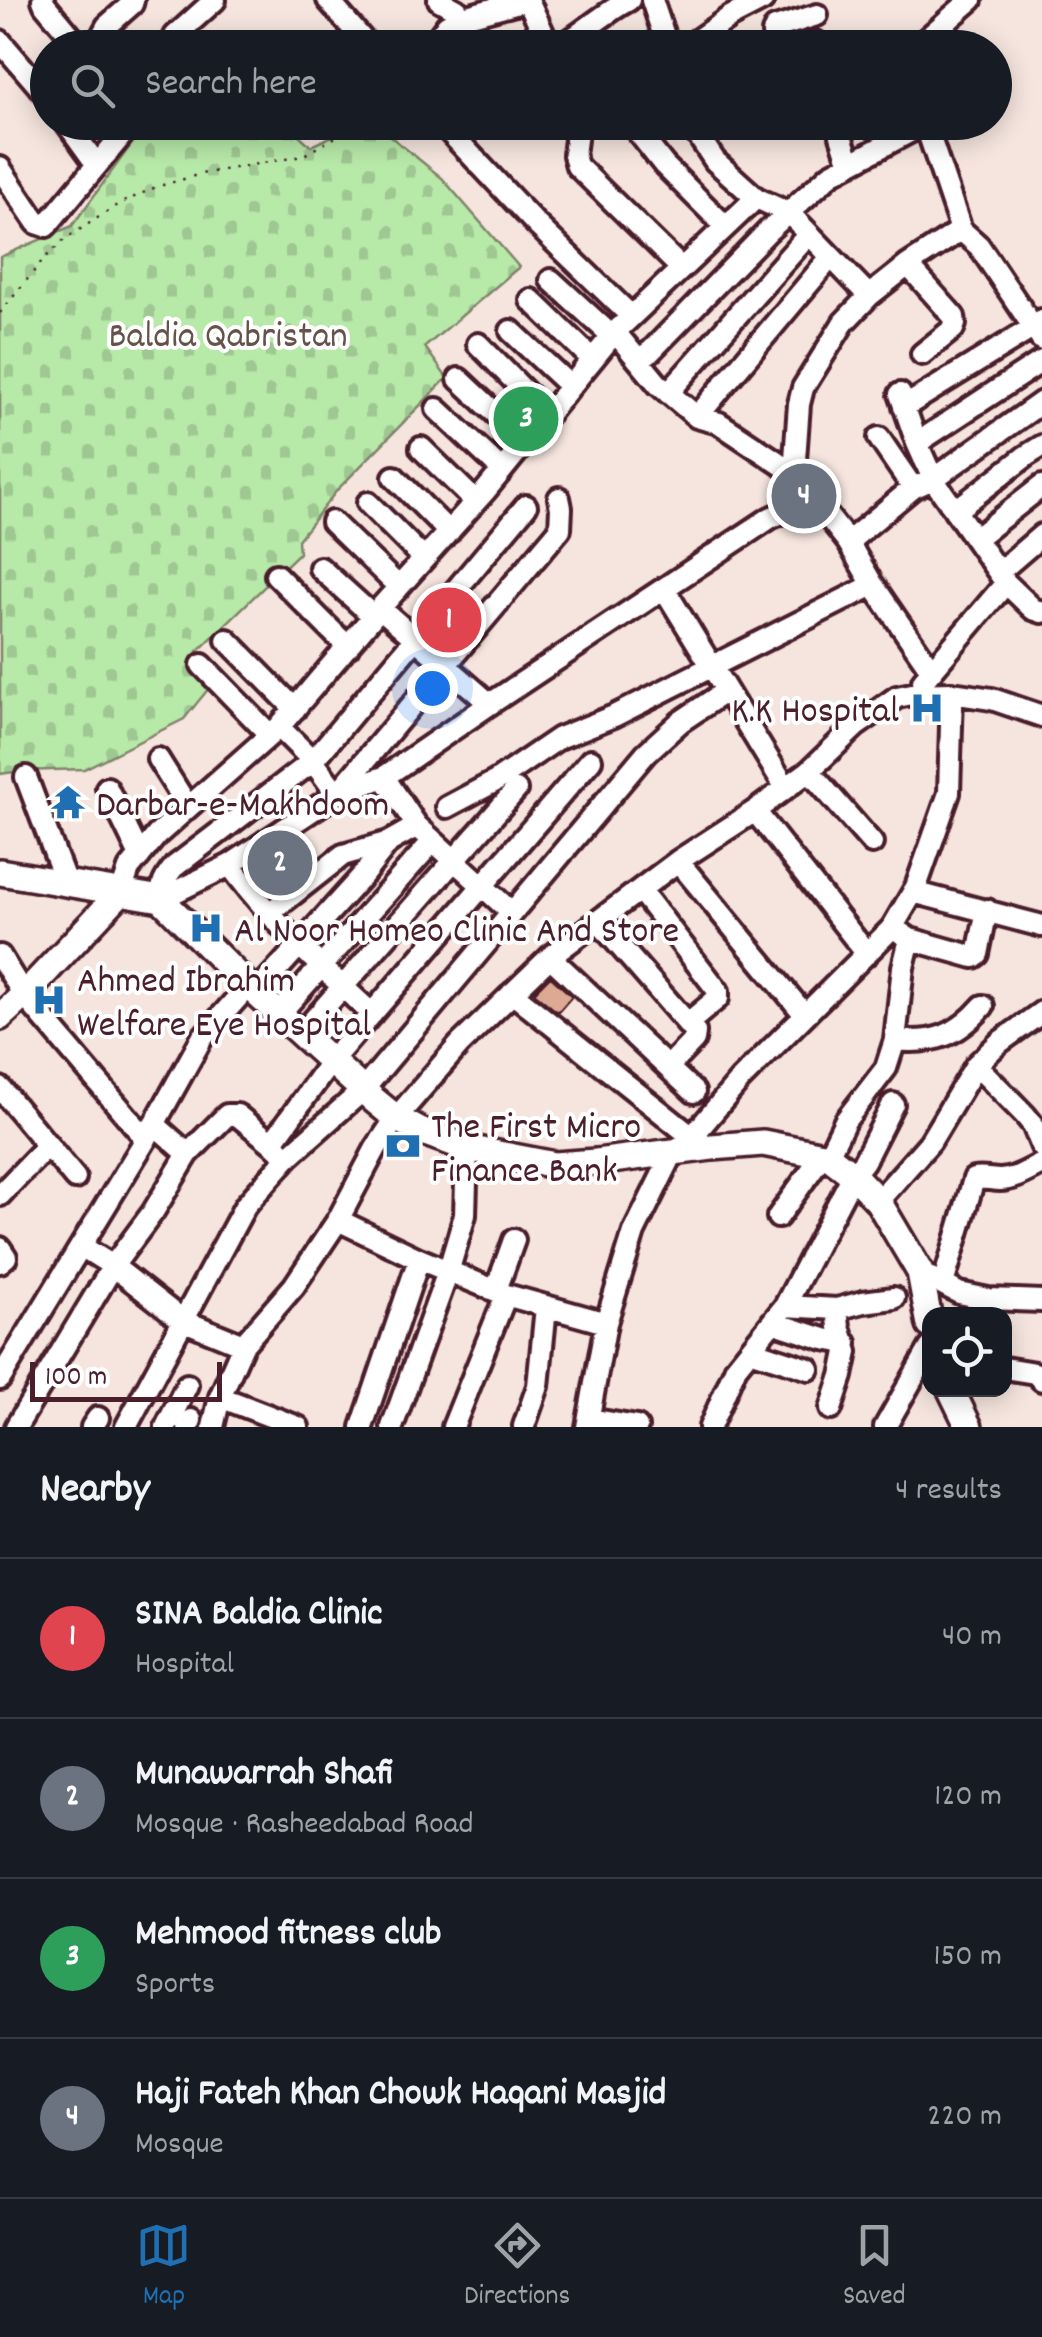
<!DOCTYPE html>
<html lang="en">
<head>
<meta charset="utf-8">
<style>
  body { margin:0; font-family:Dekko,sans-serif; background:#242831; color:#f1f3f6 }
  .controls { position:absolute; right:30px; bottom:30px; display:grid; overflow:hidden; border-radius:20px; box-shadow:0 5px 25px #0003 }
  .controls button { width:90px; height:90px; display:grid; place-items:center; padding:0; border:0; border-bottom:2px solid #363941; background:#171b24; color:#f1f3f6; font:50px sans-serif }
  .scale { position:absolute; left:30px; bottom:25px; width:192px; box-sizing:border-box; padding-left:10px; border:5px solid #4a1f2b; border-top:0; font-size:28px; line-height:35px; white-space:nowrap; color:#4a1f2b; -webkit-text-stroke:8px #fff; paint-order:stroke }
  .you { position:absolute; left:432px; top:688px; width:35px; height:35px; margin:-25px; border:8px solid #fff; border-radius:50%; background:#1a73e8; box-shadow:0 0 0 15px #1a73e833 }
  .badge { display:grid; place-items:center; width:65px; height:65px; border-radius:50%; background:#1f6fb2; color:#fff; font-size:32px; font-weight:700 }
  .pin { position:absolute; translate:-50% -50%; border:5px solid #fff; box-shadow:0 2px 10px #0006 }
  .list { margin:0; padding:0; list-style:none }
  h2 { display:flex; justify-content:space-between; align-items:center; height:130px; margin:0; padding:0 40px; font-size:42px }
  h2 small { font-size:32px; font-weight:400; color:#9ea1a6 }
  .list li { display:grid; grid-template-columns:65px 1fr auto; gap:30px; align-items:center; box-sizing:border-box; height:160px; padding:0 40px; border-top:2px solid #363941 }
  .list b { display:block; font-size:38px; white-space:nowrap }
  .list p { margin:0; font-size:32px; white-space:nowrap; color:#9ea1a6 }
  .list em { font-size:32px; font-style:normal; color:#9ea1a6 }
  .icon { flex:none; width:55px; height:55px; fill:none; stroke:currentColor; stroke-width:2; stroke-linecap:round; stroke-linejoin:round }
  .map { position:relative; flex:none; width:1042px; height:1427px; overflow:hidden }
  .search { position:absolute; background:#171b24; box-shadow:0 5px 25px #0003; left:30px; right:30px; top:30px; height:110px; display:flex; align-items:center; gap:25px; box-sizing:border-box; padding:0 35px; border-radius:55px; color:#9ea1a6; font-size:38px }
  .sheet { height:770px; background:#171b24 }
  nav { display:flex; justify-content:space-around; align-items:center; box-sizing:border-box; height:140px; border-top:2px solid #363941; background:#171b24; font-size:28px; color:#9ea1a6 }
  nav a { display:grid; justify-items:center; gap:5px }
  nav .on { color:#1f6fb2 }
  .map>svg:first-child { display:block }
</style>
</head>
<body>
<div class="map">
<svg width="1042" height="1427" viewBox="0 0 1042 1427">
  <defs>
    <pattern id="cemetery-stones" width="16" height="16" patternUnits="userSpaceOnUse" patternTransform="scale(2.5)"><rect width="16" height="16" fill="#b7e9a9"/><path d="M2 7V4a2 2 0 0 1 4 0v3zM10 15v-3a2 2 0 0 1 4 0v3z" fill="#9fc792"/></pattern>
  </defs>
  <rect width="100%" height="100%" fill="#f5e5de"/>
  <filter id="ink" filterUnits="userSpaceOnUse"><feTurbulence type="fractalNoise" baseFrequency=".01" numOctaves="2"/><feDisplacementMap in="SourceGraphic" scale="20" xChannelSelector="R" yChannelSelector="G"/><feConvolveMatrix kernelMatrix="1 2 1 2 8 2 1 2 1" color-interpolation-filters="sRGB"/></filter>
  <g filter="url(#ink)">
    <path fill="url(#cemetery-stones)" stroke="#80846a" stroke-width="2.5" d="M147 123H286L311 146 360 123H374L442 178 519 267 425 347 447 378 338 489 298 540 299 553 192 657 210 687 184 719 84 769 21 771 0 774V257L72 226Z"/>
    <path fill="#dda992" stroke="#4a1f2b" stroke-width="2.5" d="M296 838 308 865 271 894 250 868 266 857 279 856 276 851Z
      M550 976 572 996 559 1011H556L535 994V991Z"/>
    <g fill="none" stroke-linecap="round" stroke-linejoin="round">
      <g stroke="#4a1f2b" stroke-width="28">
        <path id="minor" d="M43 0 45 5 81 48
          M328 0 370 48
          M439 0 457 10
          M528 0 550 48
          M652 0 668 48
          M0 41 48 97
          M816 42 818 48
          M95 48 107 26 132 4 133 0
          M171 48 175 36 215 0
          M430 48 447 25 460 18 526 0
          M558 48C583 33 604 13 629 0
          M686 48 730 17 763 0
          M775 48 773 33 775 28 817 15
          M916 48 971 0
          M66 122 97 165
          M440 122 536 224 631 316
          M554 122H598
          M630 122 664 165 725 226
          M689 122 715 161 756 198 789 213 869 296
          M841 122V136L850 164
          M578 124 574 155 577 166 681 268
          M0 168 37 223 46 226 133 122
          M908 265 954 317 955 324 953 329 922 354
          M551 280 612 336
          M531 300 592 359
          M511 331 570 386
          M615 332 658 384 697 417 719 423 794 473 848 542 873 585 932 671
          M478 344 547 414
          M638 360 651 351 769 230 831 174 917 128 928 132 961 230 979 246 1042 340
          M459 379 525 441
          M668 393 809 234
          M900 394 917 443 933 479 1006 583
          M904 407 1034 327 1042 320
          M437 409 502 470
          M697 417 831 257
          M879 438 913 488
          M917 443 1042 361
          M421 448 475 501
          M794 473 799 404 803 388 844 322 869 296 908 265 961 230
          M394 477 449 532
          M368 503 424 559
          M526 506 313 761 174 867C165 878 161 885 161 899L230 865 337 794 384 777 490 704 770 518 814 499
          M955 511 1026 456 1042 446
          M332 522 399 587
          M975 539 1042 486
          M848 542 913 488 933 479 1042 402
          M320 568 373 616
          M999 572 1042 535
          M276 575 348 647
          M665 590 786 788
          M380 608 490 704
          M227 640 295 709
          M202 665 270 735
          M923 681 1006 583 1033 609 1042 612
          M279 727 313 761 337 794 560 529 561 508 559 498
          M158 759 188 807
          M809 771 872 843
          M26 777 66 883
          M384 777 417 826 511 912
          M107 788 140 856
          M447 807 496 781 559 738 614 716 873 585
          M755 811 867 954
          M678 861 805 1015
          M230 865C271 921 321 967 372 1014
          M640 890 718 991V998L687 1024
          M121 892 129 869 157 835 279 727 380 608 486 490 615 332 756 198
          M913 892 1042 926
          M268 914 343 855 389 842 417 826
          M598 921 695 1032 694 1040 668 1067
          M901 933 910 939 974 957 978 954 987 910
          M0 956 24 995 146 1139
          M550 957 694 1092
          M256 993 363 875 389 842
          M512 993 692 1137
          M279 1014 433 841
          M301 1034 516 790
          M895 1040C934 1044 957 1036 983 1006
          M976 1065 1025 1115 1033 1125 1042 1147
          M0 1088 75 1178
          M154 1124 188 1154
          M272 1143 331 1061 591 760
          M828 1156 845 1121 886 1068 895 1040 903 967 910 939
          M0 1195 48 1145
          M878 1201 930 1142 976 1065 1000 1042 1042 1012
          M778 1217 823 1154
          M338 1220 419 1259 506 1295 606 1323
          M81 1246 113 1266 182 1320 243 1345
          M0 1248 6 1257 0 1262
          M931 1278 959 1293 988 1299 1042 1301
          M943 1284 974 1179C983 1177 991 1180 1000 1180 1015 1180 1029 1170 1042 1164
          M496 1290 514 1240
          M785 1306 837 1309 863 1302 894 1298
          M772 1322 824 1339 846 1343
          M750 1350 809 1369
          M1004 1368 1035 1373 1042 1380
          M0 1379 146 1139 202 1038 248 986
          M220 1397 298 1427
          M831 1409 842 1376 847 1352 839 1327 837 1309
          M589 1419 637 1427
          M524 1426 538 1386 546 1307
          M16 1427 113 1266 153 1212 188 1154 227 1115H237L279 1149
          M92 1427 98 1418
          M126 1427 245 1206 289 1156 363 1090 646 753 680 722 726 691
          M166 1427 187 1385
          M188 1427 191 1420
          M213 1427 220 1397 243 1345 294 1286 338 1220 376 1148 396 1118 460 1044 550 957 678 861 755 811 809 771 856 726 897 697 912 694 952 693 992 699 1042 716
          M362 1427 419 1259
          M392 1427 449 1269 465 1215 467 1148
          M453 1427 506 1295
          M587 1427 606 1323 634 1232 673 1153 692 1137 740 1080 892 928 916 887 949 793 952 693
          M710 1427 736 1367 785 1306 853 1175 864 1161 893 1104
          M885 1427 930 1348"/>
      </g>
      <g stroke="#4a1f2b" stroke-width="32">
        <path id="major" d="M0 872 161 899 248 986 374 1100 396 1118 420 1131 467 1148 555 1165 596 1162 712 1147 763 1143 828 1156 853 1175 878 1201 920 1272 930 1325
          M0 1017 24 995 121 892
          M951 1390 969 1427"/>
      </g>
      <path stroke="#4a1f2b" stroke-width="2.5" stroke-dasharray="2.5 8" stroke-linecap="butt" d="M0 313 43 260 64 240 117 205 156 187 201 174 302 156 362 122"/>
      <use href="#minor" stroke="#fff" stroke-width="20"/>
      <use href="#major" stroke="#fff" stroke-width="25"/>
    </g>
  </g>
  <defs>
    <g id="hospital-bare" transform="scale(2.7)"><path d="M-5-5h3v3.5h4V-5h3V5h-3V1.5h-4V5h-3Z" fill="#1f6fb2" stroke="#fff" stroke-width="2.5" paint-order="stroke"/></g>
    <g id="temple-bare" transform="scale(2.7)"><path d="M0-6L5-2H3V0L6.5 2.5H4V6H1.5V3h-3V6H-4V2.5H-6.5L-3 0V-2H-5Z" fill="#1f6fb2" stroke="#fff" stroke-width="2.5" paint-order="stroke"/></g>
    <g id="bank-bare" transform="scale(2.7)"><path d="M-6-4H6V4H-6ZM0-2.3a2.3 2.3 0 1 0 0 4.6a2.3 2.3 0 1 0 0-4.6Z" fill="#1f6fb2" stroke="#fff" stroke-width="2.5" paint-order="stroke"/></g>
  </defs>
  <g fill-rule="evenodd">
    <use href="#hospital-bare" x="927" y="708"/>
    <use href="#temple-bare" x="68" y="802"/>
    <use href="#hospital-bare" x="206" y="928"/>
    <use href="#hospital-bare" x="49" y="1000"/>
    <use href="#bank-bare" x="403" y="1146"/>
  </g>
  <g text-anchor="middle" stroke-width="8" stroke-linejoin="round" paint-order="stroke">
    <g font-size="38" fill="#65524a" stroke="#fff">
      <text x="228" y="346">Baldia Qabristan</text>
    </g>
    <g font-size="38" fill="#4a1f2b" stroke="#fff" text-anchor="start">
      <text x="899" y="721" text-anchor="end">K.K Hospital</text>
      <text x="96" y="815">Darbar-e-Makhdoom</text>
      <text x="234" y="941">Al Noor Homeo Clinic And Store</text>
      <text x="77" y="991">Ahmed Ibrahim<tspan x="77" dy="44">Welfare Eye Hospital</tspan></text>
      <text x="431" y="1137">The First Micro<tspan x="431" dy="44">Finance Bank</tspan></text>
    </g>
  </g>
</svg>
<div class="controls">
<button><svg class="icon" aria-label="locate" viewBox="0 0 24 24"><circle cx="12" cy="12" r="6"/><path d="M12 2v4M12 18v4M2 12h4M18 12h4"/></svg></button>
</div>
<div class="scale">100 m</div>
<div class="you"></div>
<div class="pin badge" style="left:449px;top:620px;background:#e0444e">1</div>
<div class="pin badge" style="left:280px;top:863px;background:#6b7280">2</div>
<div class="pin badge" style="left:526px;top:419px;background:#2e9e5b">3</div>
<div class="pin badge" style="left:804px;top:496px;background:#6b7280">4</div>
<div class="search"><svg class="icon" aria-label="search" viewBox="0 0 24 24"><circle cx="10" cy="10" r="6"/><path d="M15 15l6 6"/></svg>Search here</div>
</div>
<section class="sheet">
<h2>Nearby<small>4 results</small></h2>
<ul class="list">
<li><span class="badge" style="background:#e0444e">1</span><div><b>SINA Baldia Clinic</b><p>Hospital</p></div><em>40 m</em></li>
<li><span class="badge" style="background:#6b7280">2</span><div><b>Munawarrah Shafi</b><p>Mosque · Rasheedabad Road</p></div><em>120 m</em></li>
<li><span class="badge" style="background:#2e9e5b">3</span><div><b>Mehmood fitness club</b><p>Sports</p></div><em>150 m</em></li>
<li><span class="badge" style="background:#6b7280">4</span><div><b>Haji Fateh Khan Chowk Haqani Masjid</b><p>Mosque</p></div><em>220 m</em></li>
</ul>
</section>
<nav>
<a class="on"><svg class="icon" aria-label="map" viewBox="0 0 24 24"><path d="M3 6l6-2 6 2 6-2v14l-6 2-6-2-6 2zM9 4v14M15 6v14"/></svg>Map</a>
<a><svg class="icon" aria-label="directions" viewBox="0 0 24 24"><path d="M12 3l9 9-9 9-9-9zM9 14v-3h6M13 9l2 2-2 2"/></svg>Directions</a>
<a><svg class="icon" aria-label="saved" viewBox="0 0 24 24"><path d="M7 4h10v16l-5-4-5 4z"/></svg>Saved</a>
</nav>
</body>
</html>
